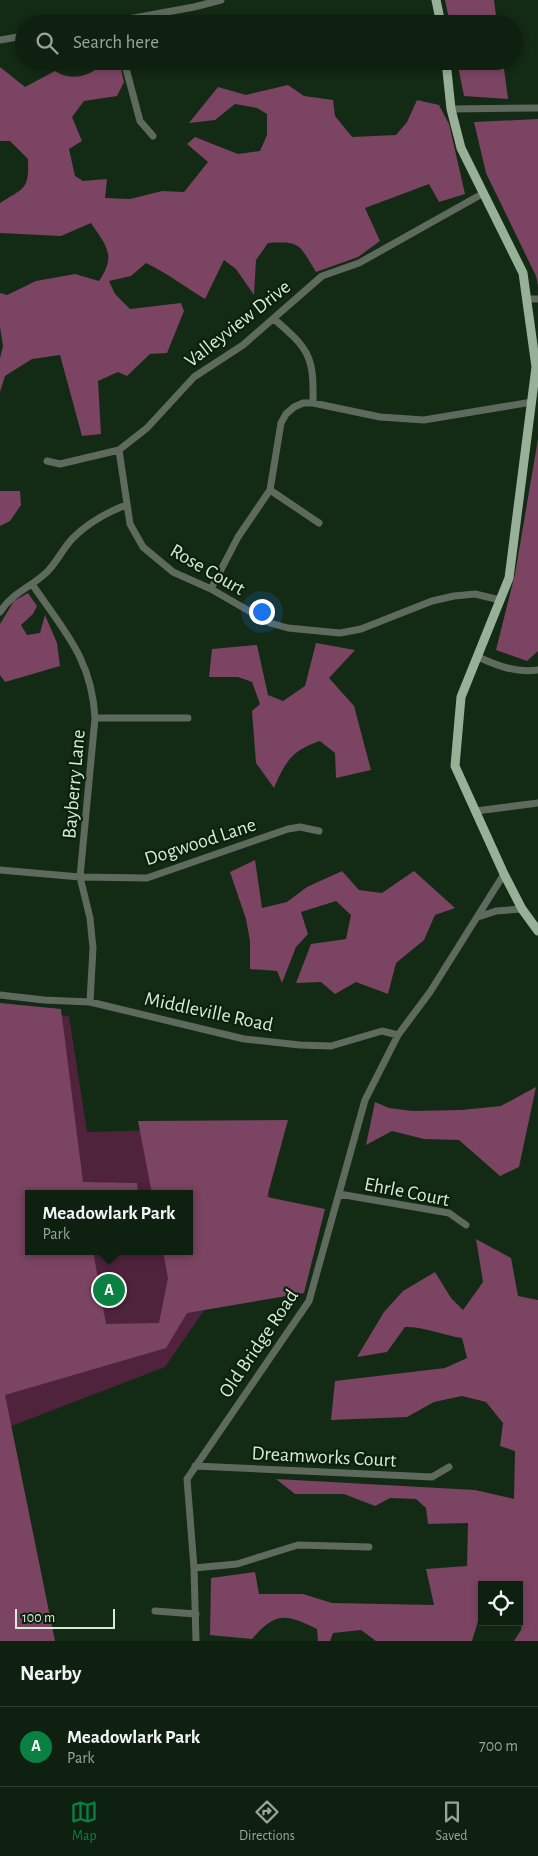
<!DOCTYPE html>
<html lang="en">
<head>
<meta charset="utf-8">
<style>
  body { margin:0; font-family:"Alegreya Sans",sans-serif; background:#1c2d1d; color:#f1f3f6 }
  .controls { position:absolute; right:15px; bottom:15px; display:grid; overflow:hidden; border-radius:0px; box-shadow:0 2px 8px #0003 }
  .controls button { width:45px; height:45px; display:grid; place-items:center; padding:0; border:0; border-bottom:1px solid #2e3e2f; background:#0e200f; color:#f1f3f6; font:25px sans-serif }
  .scale { position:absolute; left:15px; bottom:12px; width:100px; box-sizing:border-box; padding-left:5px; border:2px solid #dae8d9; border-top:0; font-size:14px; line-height:18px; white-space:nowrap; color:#dae8d9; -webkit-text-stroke:4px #0a210b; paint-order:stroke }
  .you { position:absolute; left:261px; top:611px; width:18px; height:18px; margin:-12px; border:4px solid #fff; border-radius:50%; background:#1a73e8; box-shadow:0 0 0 8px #1a73e833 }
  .badge { display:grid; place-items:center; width:32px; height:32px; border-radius:50%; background:#0b8043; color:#fff; font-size:16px; font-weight:700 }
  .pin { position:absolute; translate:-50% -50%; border:2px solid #fff; box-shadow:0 1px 5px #0006 }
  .popup { position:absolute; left:25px; top:1190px; width:168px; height:65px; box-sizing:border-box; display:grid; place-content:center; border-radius:0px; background:#0e200f; filter:drop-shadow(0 1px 4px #0005); font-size:16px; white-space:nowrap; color:#9ba39e }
  .popup b { font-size:19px; color:#f1f3f6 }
  .popup::after { content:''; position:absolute; left:50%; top:100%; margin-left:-10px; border:10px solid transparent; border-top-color:#0e200f }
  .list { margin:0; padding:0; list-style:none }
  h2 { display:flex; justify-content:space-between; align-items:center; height:65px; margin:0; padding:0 20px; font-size:21px }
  h2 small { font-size:16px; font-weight:400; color:#9ba39e }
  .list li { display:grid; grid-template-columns:32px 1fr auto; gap:15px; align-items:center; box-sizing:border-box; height:80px; padding:0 20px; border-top:1px solid #2e3e2f }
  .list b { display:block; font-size:19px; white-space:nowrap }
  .list p { margin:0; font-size:16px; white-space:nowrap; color:#9ba39e }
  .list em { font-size:16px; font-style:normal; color:#9ba39e }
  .icon { flex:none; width:28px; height:28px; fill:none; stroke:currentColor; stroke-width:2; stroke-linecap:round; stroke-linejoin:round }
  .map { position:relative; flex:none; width:538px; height:1641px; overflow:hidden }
  .search { position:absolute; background:#0e200f; box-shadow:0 2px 8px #0003; left:15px; right:15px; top:15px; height:55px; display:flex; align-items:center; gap:12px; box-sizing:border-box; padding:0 18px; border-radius:28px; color:#9ba39e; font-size:19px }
  .sheet { height:145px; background:#0e200f }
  nav { display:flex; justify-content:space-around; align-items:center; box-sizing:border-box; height:70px; border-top:1px solid #2e3e2f; background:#0e200f; font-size:14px; color:#9ba39e }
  nav a { display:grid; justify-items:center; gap:2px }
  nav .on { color:#0b8043 }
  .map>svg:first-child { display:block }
</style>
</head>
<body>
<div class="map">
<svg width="538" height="1641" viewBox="0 0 538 1641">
  <rect width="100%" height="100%" fill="#132a14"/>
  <path fill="#4f233c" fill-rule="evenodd" d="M0 1012 69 1016 87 1132 263 1127 271 1213 165 1367 1 1430 0 1641ZM29 1194H189V1251H29Z"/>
  <path fill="#7b4462" d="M445 0H494L497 24H450Z
    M107 61H119L124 82 117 96 84 101 72 117 82 141 69 149 75 176 83 181 107 179 105 198 130 199 162 191 184 192 208 162 187 144 195 137 238 154 260 151 267 135V114L257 108 235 104 215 120 189 123 218 87 246 95 288 85 304 96 333 100 335 116 352 137 396 135 407 122 417 100 439 105 449 124 465 194 439 202 429 184 365 208 380 241 358 257 316 272C299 245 302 241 268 243L256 260 254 295 236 269 224 260 205 299C185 287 167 273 146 263L131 276 109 281 115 294 130 309 181 303 184 311 167 353 150 354 127 376 118 372 98 381 101 434 82 436 60 355 32 359 5 376 0 392V358L3 346 0 327V293L7 295 36 281 75 274 99 281C117 255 106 246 91 223L61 236 0 233V203C25 187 29 190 28 159L10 141H0V67L25 87 55 71C74 83 91 75 107 61Z
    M457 61H503L508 99 464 96Z
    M538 119V285L536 276 486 173 474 122Z
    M538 439V651L527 661 496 650 515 574Z
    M0 491H20L21 505 10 521 0 526Z
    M28 593 37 606 33 614 21 625 27 635 40 633 45 615 57 643 60 666 5 682 0 675V624L14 601Z
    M316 643 355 650 329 678 354 706 371 770 336 778 335 753 320 741C292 750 285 762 274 788L256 763 252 711 260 704 252 682 238 677H209L212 649 257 645 268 695 283 701 305 686Z
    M255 860 262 908 287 902 307 887 342 871 359 890 382 893 414 871 455 908 435 915 424 940 396 963 388 994 356 982 335 994 321 982 296 983 311 944 346 939 351 915 336 901 301 912 308 934 296 947 282 983 277 971 250 969V941L246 919 230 872Z
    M0 1003 61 1009 83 1182 137 1183 138 1194H29V1251H93L106 1324 159 1323 168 1278 163 1251H189V1194H152L138 1121 288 1120 267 1197 325 1209 304 1293 187 1313 166 1348 5 1395 55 1641H0Z
    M536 1087 519 1167 500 1176 459 1140 424 1139 392 1131 366 1145 375 1102 389 1108 413 1111 462 1110 501 1106Z
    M476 1239 511 1258 518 1296 538 1300V1641H514L521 1630 523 1611 519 1608V1585H482V1617L479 1618 472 1641H376L361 1630 333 1633 330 1641H318L317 1629C286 1614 276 1611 252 1639L210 1635 211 1578 255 1572 259 1594H303L332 1603 434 1605 426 1569 467 1566 468 1523 428 1524 426 1508 416 1499 390 1498 375 1506 344 1494H295L276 1479 475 1490 514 1499 515 1451 500 1446 503 1423 486 1402 462 1396 434 1402 407 1417 331 1420 335 1381 445 1368 467 1358 462 1338C442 1335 426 1327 405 1327L387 1352 357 1357 384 1312 403 1291 435 1272 451 1298 463 1310 483 1282Z"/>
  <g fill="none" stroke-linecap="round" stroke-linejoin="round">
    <path stroke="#5f6a5e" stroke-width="7" d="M101 24 194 7 221 0
      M0 40 24 36
      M124 61 140 121 153 136
      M451 109 538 108
      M528 299H538
      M274 319C309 349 314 356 313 403
      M119 450 130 524 143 547 173 572 211 589 270 623 288 628 340 633 361 629 432 601 454 596 475 594 500 600
      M47 461 60 464 119 450 147 428 194 377 243 345 322 276 359 263 482 194
      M270 490 319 523
      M32 584C64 631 92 659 95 718L80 877 90 918 93 948 90 1002
      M211 589 238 537 270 490 281 423 286 414 294 407 303 403H313L380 417 424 420 532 402
      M0 612C13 592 30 588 47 572 57 562 63 548 73 538 87 524 108 512 126 505
      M478 657C498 666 516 673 538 670
      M95 718H188
      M476 811 538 803
      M0 870 80 877 147 878 288 829 300 827 319 831
      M478 917 496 911 522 909
      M0 995 44 1000 90 1002 244 1039 300 1045 331 1046 382 1031 398 1035 430 992 504 874
      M339 1194 449 1213 466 1225
      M195 1466 432 1477 449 1467
      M194 1568 237 1564 298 1545 369 1547
      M155 1611 196 1614
      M196 1641 194 1568 187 1479 309 1301 365 1100 398 1035"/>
    <path stroke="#99b098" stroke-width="9" d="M436 0 441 24
      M446 61 451 109 461 148 523 273 536 367 509 578 461 697 455 766 504 874 522 909 538 931"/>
  </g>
  <g text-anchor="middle" stroke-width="4.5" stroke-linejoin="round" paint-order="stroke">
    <g font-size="20" fill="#dae8d9" stroke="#0a210b">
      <text transform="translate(237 323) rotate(-38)" y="7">Valleyview Drive</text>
      <text transform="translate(208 569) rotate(30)" y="7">Rose Court</text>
      <text transform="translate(73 784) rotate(-85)" y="7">Bayberry Lane</text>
      <text transform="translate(200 841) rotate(-18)" y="7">Dogwood Lane</text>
      <text transform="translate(209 1011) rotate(12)" y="7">Middleville Road</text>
      <text transform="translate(407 1191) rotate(11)" y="7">Ehrle Court</text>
      <text transform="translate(258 1343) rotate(-56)" y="7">Old Bridge Road</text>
      <text transform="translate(324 1456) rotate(3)" y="7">Dreamworks Court</text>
    </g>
  </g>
</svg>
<div class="controls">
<button><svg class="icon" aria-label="locate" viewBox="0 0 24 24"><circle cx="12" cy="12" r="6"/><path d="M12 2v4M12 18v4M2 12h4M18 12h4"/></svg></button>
</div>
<div class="scale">100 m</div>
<div class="you"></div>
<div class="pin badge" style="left:109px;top:1290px">A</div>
<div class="popup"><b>Meadowlark Park</b>Park</div>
<div class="search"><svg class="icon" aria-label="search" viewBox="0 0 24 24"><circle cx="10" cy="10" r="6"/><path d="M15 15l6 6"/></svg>Search here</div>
</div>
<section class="sheet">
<h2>Nearby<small></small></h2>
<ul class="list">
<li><span class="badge">A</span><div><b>Meadowlark Park</b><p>Park</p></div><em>700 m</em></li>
</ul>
</section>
<nav>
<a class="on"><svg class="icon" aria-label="map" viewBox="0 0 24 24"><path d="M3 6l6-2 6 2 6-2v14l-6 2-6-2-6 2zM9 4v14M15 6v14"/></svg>Map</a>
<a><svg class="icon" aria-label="directions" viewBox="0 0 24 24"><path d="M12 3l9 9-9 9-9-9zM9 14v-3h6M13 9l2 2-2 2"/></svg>Directions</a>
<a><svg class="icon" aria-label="saved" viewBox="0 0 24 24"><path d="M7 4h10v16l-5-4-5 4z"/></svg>Saved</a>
</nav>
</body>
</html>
